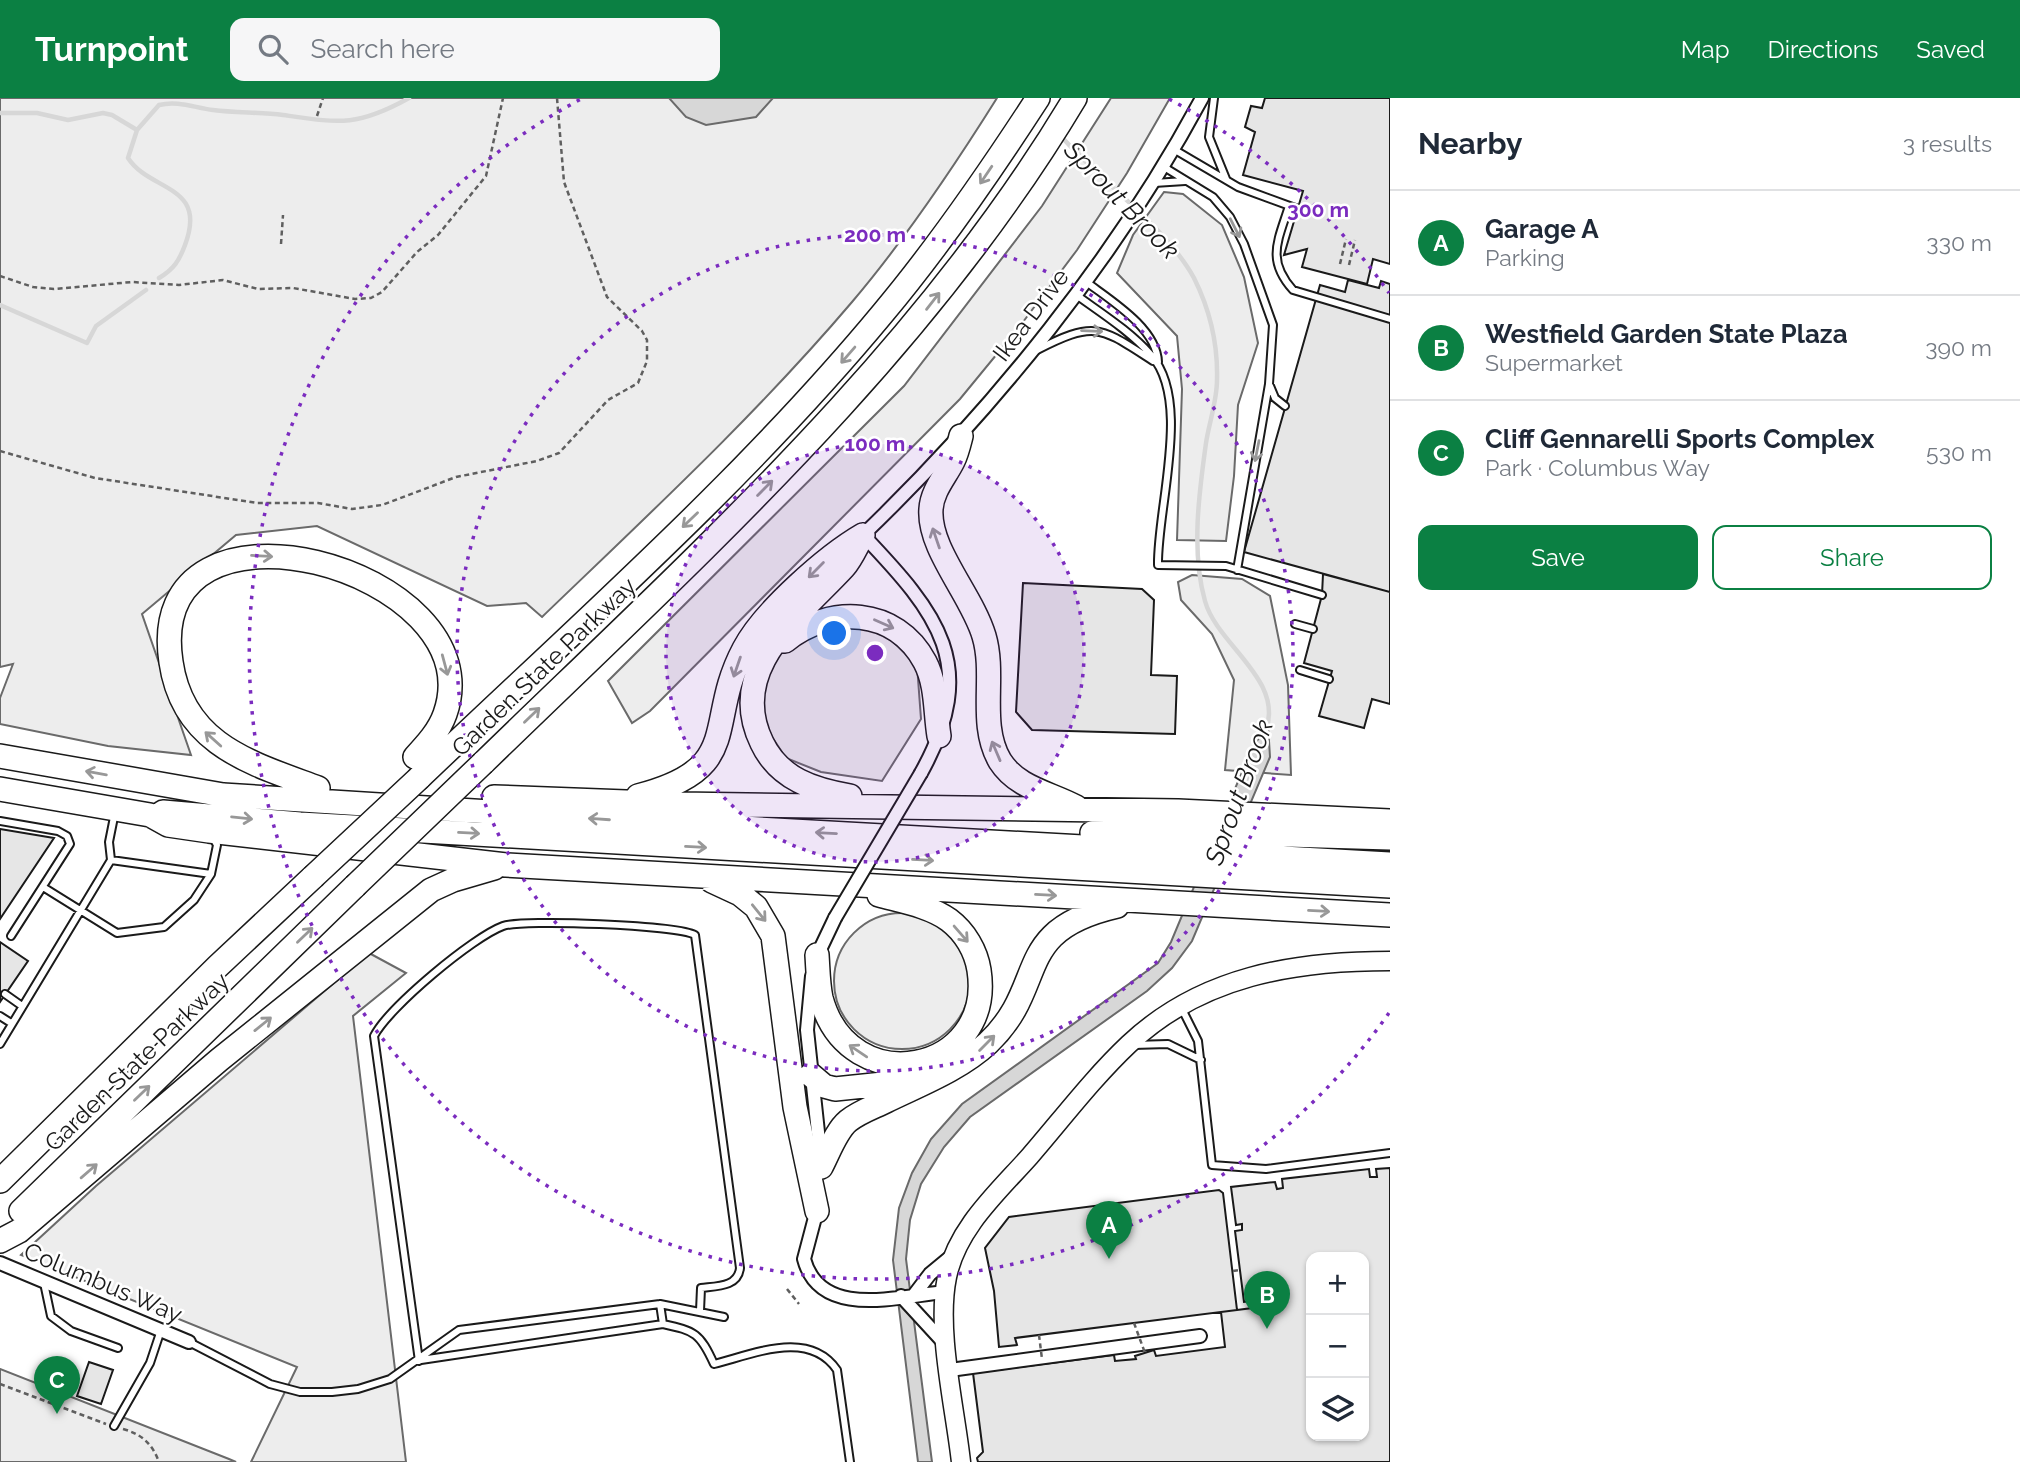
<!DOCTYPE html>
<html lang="en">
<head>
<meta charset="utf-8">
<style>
  body { margin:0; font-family:Raleway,sans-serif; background:#f6f6f7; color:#1f2937 }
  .controls { position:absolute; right:21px; bottom:21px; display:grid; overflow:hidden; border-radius:14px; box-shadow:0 2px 5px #0004 }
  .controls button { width:63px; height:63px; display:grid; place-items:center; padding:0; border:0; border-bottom:2px solid #e0e1e3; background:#fff; color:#1f2937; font:35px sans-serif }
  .you { position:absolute; left:835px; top:536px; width:24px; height:24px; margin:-18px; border:5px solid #fff; border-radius:50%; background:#1a73e8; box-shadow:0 0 0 10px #1a73e833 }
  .badge { display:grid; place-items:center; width:46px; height:46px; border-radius:50%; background:#0b8043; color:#fff; font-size:23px; font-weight:700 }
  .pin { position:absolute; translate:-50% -58px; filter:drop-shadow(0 2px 4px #0008) }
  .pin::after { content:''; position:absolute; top:37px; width:24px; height:21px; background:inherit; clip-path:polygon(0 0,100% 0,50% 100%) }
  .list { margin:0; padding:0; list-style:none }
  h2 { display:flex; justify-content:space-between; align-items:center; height:91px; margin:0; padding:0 28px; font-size:30px }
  h2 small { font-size:23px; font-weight:400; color:#747a83 }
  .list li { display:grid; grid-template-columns:46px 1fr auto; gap:21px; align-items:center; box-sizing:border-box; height:105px; padding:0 28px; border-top:2px solid #e0e1e3 }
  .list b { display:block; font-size:26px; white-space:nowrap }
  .list p { margin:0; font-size:23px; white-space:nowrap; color:#747a83 }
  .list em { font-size:23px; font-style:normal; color:#747a83 }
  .actions { display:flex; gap:14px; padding:21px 28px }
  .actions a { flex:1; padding:16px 0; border:2px solid #0b8043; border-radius:14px; text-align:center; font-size:24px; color:#0b8043 }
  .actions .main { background:#0b8043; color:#fff }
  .icon { flex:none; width:38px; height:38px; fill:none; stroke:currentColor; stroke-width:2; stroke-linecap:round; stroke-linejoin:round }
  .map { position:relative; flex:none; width:1390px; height:1364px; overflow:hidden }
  header { display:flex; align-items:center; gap:42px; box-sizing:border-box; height:98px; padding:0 35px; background:#0b8043; color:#fff }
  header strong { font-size:33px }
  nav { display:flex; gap:38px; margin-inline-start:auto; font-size:24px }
  .search { width:490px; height:63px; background:#f6f6f7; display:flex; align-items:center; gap:18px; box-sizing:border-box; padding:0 24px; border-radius:14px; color:#747a83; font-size:26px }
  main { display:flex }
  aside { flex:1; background:#fff }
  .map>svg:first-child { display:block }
</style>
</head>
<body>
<header>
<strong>Turnpoint</strong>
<div class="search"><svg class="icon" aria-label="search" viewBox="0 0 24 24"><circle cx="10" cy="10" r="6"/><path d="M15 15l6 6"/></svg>Search here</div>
<nav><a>Map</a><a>Directions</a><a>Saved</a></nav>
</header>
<main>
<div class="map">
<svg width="1390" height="1364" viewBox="0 0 1390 1364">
  <rect width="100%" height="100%" fill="#fff"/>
  <path fill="#ededed" stroke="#6a6a6a" stroke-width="2" d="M0 0H997C955 67 903 144 852 204 756 317 648 417 542 519L526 505 487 508 317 428 236 437 142 516 191 657 108 648 0 626V600L13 566 0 569Z
    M1111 0H1170L1127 75 1077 152 1020 228 960 301 650 613 632 625 608 583 904 288 1042 108Z
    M1164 94 1183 96 1222 127 1244 179 1258 245 1238 307 1234 378 1226 443 1177 442 1182 291 1177 238 1117 175 1133 137Z
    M1192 477 1242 481 1270 498 1288 587 1291 677 1225 672 1234 582 1212 536 1181 502 1178 484Z
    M842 522 884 535 917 567 921 621 882 683 821 674 786 660 770 636 759 606 764 571 795 538Z
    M834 883a68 68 0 1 1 136 0a68 68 0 1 1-136 0Z
    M369 855 406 875 353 918 406 1364H251L297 1269 21 1157 96 1088Z
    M0 1271 229 1361 236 1364H0Z"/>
  <path fill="#d7d7d7" stroke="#6a6a6a" stroke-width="2" d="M669 0H773L756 19 706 27 686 19Z
    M1268 627 1270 659 1192 843 1172 870 1147 893 970 1019 944 1049 921 1086 910 1122 906 1161 932 1364H918L893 1162 899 1110 912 1075 931 1041 962 1006 1158 865 1171 844 1252 650Z"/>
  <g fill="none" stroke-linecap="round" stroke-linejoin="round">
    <path stroke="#d7d7d7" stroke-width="4.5" d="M0 15H37L68 22 103 15 112 17 137 32
      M1060 37C1099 82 1167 130 1194 180 1210 212 1218 247 1217 282 1217 303 1209 325 1206 345 1199 395 1191 454 1205 503 1217 547 1284 581 1266 632
      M159 180C174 171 179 163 185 147 208 86 150 94 128 60L137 32 159 7C178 2 195 10 213 12 236 15 260 14 283 17 339 25 357 29 409 0
      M0 207 87 245 96 228 146 192"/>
  </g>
  <path fill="#e6e6e6" stroke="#1a1a1a" stroke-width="2" fill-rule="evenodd" d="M1265 0H1390V166L1373 161 1367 186 1302 169 1307 151 1284 157 1303 93 1243 77 1255 34 1245 29 1251 8 1262 10Z
    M1348 182 1379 190 1381 183 1390 186V494L1244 454 1320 187 1345 194Z
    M1323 476 1390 494V606L1372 601 1364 630 1319 618 1332 573 1304 565 1322 497Z
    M1023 485 1142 491 1154 502 1151 577 1177 578 1175 636 1032 632 1016 614Z
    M0 731 54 740 0 821Z
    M0 844 28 863 0 904Z
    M1390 1070V1364H978L977 1360 983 1354 973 1275 1114 1257 1115 1263 1136 1261 1135 1258 1154 1252 1156 1258 1225 1249 1221 1214 1252 1210V1203L1244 1204 1235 1133 1242 1132V1126L1236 1127 1231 1089 1275 1084 1277 1091 1283 1090 1282 1081 1369 1071 1370 1079H1377L1376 1071ZM1311 1159H1364V1338H1311Z
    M1219 1092 1223 1095 1237 1212 1015 1240 1017 1247 999 1249 994 1193 985 1150 1009 1119Z
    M89 1264 113 1272 101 1306 77 1298Z"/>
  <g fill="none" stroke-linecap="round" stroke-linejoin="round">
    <g stroke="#1a1a1a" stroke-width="10">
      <path id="lane" d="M1214 0 1209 39 1226 81
        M1175 52 1238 89 1298 111
        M1164 69 1213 99 1230 119 1244 146 1273 227 1269 286 1237 472
        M1154 85 1185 83
        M1289 108C1278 143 1266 162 1293 192L1390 221
        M1085 183C1110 202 1157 230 1158 264
        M1075 196C1101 215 1130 233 1151 257 1192 303 1157 409 1158 467L1226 468 1322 497
        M1037 252C1096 222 1100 229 1153 263
        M1270 288 1275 300 1285 308
        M1295 526 1313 531
        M1300 572 1329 581
        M0 723 58 733 67 738 70 746 11 838
        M211 776 217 747 212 738
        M43 789 117 835 164 829 194 802 211 776 111 762
        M5 896 22 908
        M1181 909 1198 943 1212 1067 1266 1071 1390 1055
        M0 918 11 925
        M0 946 111 762 109 744 115 714
        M1133 947 1168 946 1201 962
        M44 1185 51 1218 71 1233 118 1250
        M660 1206 663 1226C695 1233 700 1235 714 1266 754 1256 809 1231 837 1272L850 1364
        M189 1244 270 1286 300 1294H332L358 1291 390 1281 459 1232 660 1206 724 1219
        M421 1262 663 1226
        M419 1263 374 938C389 909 473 839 503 828 523 821 677 827 695 837L740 1170C738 1189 717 1188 701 1190L700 1213
        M114 1328 150 1265 161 1232"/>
    </g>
    <g stroke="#1a1a1a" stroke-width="16">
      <path id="street" d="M921 675C981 567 938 516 863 437 994 311 1116 160 1202 0
        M816 860 835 820
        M812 878 807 932 821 1062
        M818 1108 804 1161C820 1222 899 1198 945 1194
        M0 1165 189 1244
        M914 1197 930 1176 953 1157
        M901 1198 946 1247
        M950 1272 1200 1238"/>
    </g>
    <g stroke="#1a1a1a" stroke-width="21">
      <path id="secondary" d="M961 1364C955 1309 936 1232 947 1179 957 1130 998 1094 1030 1058 1062 1021 1093 980 1129 946 1201 878 1294 863 1390 863"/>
    </g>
    <g stroke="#1a1a1a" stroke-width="26">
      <path id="highway" d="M961 338C959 346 957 355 953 363 945 379 932 393 931 411 928 451 972 497 984 538 996 578 978 626 1000 663 1017 690 1050 695 1076 709
        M785 543C829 507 896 509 925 564 937 587 935 613 939 638
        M0 658 223 697 775 732 1390 766
        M483 665C697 457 921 258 1075 0
        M419 680C577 529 743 384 883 215 940 147 990 74 1038 0
        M318 690C251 665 183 647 171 564 142 374 496 471 445 616 439 633 427 646 415 659
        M0 691 150 717 168 727 209 733 506 767 1390 817
        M638 698C746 670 704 626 744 551 764 513 827 458 863 437
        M850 698C814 692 779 681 762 645 725 570 800 517 844 469 852 460 857 447 863 437
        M494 699 679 706 1178 713 1390 723
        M163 714 300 726 1390 788
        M1092 735H1213L1390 740
        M712 783 740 796 756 809 773 838 795 1009 817 1113
        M817 857C818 871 818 886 821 900 849 1005 995 976 979 872 976 853 965 834 949 822 930 808 901 803 879 797
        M811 977 824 988 835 991 912 983
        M821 1069C829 1054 836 1033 848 1023 859 1014 874 1009 886 1003 921 986 960 971 988 945 1050 886 1009 833 1117 808
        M0 1083 217 869 313 779
        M21 1113 355 788
        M0 1143 19 1133 219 962 431 792 453 782 494 770"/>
    </g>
    <path stroke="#5f5f5f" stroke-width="2.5" stroke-dasharray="5 3.5" stroke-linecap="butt" d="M317 18 323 0
      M281 146 283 117
      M1340 166 1346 141
      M1349 167 1355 142
      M0 178 33 189 54 191 132 184 179 187 223 182 258 191 293 190 355 201 371 200 382 194 417 154 438 137 486 78 503 0
      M0 353 95 380 257 405H318L352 411 382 407 456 379 537 363 559 355 608 302 638 285 647 263V242L642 233 607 199 564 84 557 0
      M1233 1173 1240 1172
      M787 1191 799 1206
      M0 1286 106 1326
      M123 1331C141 1336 152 1345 159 1364"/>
    <use href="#lane" stroke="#fff" stroke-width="6"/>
    <use href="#street" stroke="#fff" stroke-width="12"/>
    <use href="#secondary" stroke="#fff" stroke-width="18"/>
    <use href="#highway" stroke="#fff" stroke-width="23"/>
    <g stroke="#1a1a1a" stroke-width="16" stroke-linecap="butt">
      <path id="street-bridge" d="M835 820 921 675"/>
    </g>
    <g stroke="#1a1a1a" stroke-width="26" stroke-linecap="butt">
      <path id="highway-bridge" d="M313 779 419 680
        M355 788 483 665"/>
    </g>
    <path stroke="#5f5f5f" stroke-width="2.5" stroke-dasharray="5 3.5" stroke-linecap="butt" d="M1134 1225 1145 1255
      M1039 1237 1042 1261"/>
    <use href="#street-bridge" stroke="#fff" stroke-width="12"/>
    <use href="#highway-bridge" stroke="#fff" stroke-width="23"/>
  </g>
  <defs><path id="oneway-shaft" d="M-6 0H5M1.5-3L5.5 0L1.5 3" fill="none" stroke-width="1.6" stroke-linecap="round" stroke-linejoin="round" transform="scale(1.75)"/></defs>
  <g stroke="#989898">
    <use href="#oneway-shaft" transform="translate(986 77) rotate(124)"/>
    <use href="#oneway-shaft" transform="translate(1235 130) rotate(63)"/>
    <use href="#oneway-shaft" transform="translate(933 203) rotate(-52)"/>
    <use href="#oneway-shaft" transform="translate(1092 233) rotate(2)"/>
    <use href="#oneway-shaft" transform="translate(848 257) rotate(131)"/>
    <use href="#oneway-shaft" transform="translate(1257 353) rotate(101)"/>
    <use href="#oneway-shaft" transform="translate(765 390) rotate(-45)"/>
    <use href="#oneway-shaft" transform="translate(690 422) rotate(136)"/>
    <use href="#oneway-shaft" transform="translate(936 440) rotate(-109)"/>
    <use href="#oneway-shaft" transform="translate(262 458) rotate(3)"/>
    <use href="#oneway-shaft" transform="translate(816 472) rotate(135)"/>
    <use href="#oneway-shaft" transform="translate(884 526) rotate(24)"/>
    <use href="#oneway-shaft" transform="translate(445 567) rotate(75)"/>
    <use href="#oneway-shaft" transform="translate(737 569) rotate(109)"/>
    <use href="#oneway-shaft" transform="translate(532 617) rotate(-44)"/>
    <use href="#oneway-shaft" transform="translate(213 641) rotate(-138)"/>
    <use href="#oneway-shaft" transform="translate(996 653) rotate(-113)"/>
    <use href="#oneway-shaft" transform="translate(96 675) rotate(-170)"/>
    <use href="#oneway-shaft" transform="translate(242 720) rotate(6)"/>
    <use href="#oneway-shaft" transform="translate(599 721) rotate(-176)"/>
    <use href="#oneway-shaft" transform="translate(469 735) rotate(3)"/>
    <use href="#oneway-shaft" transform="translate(826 735) rotate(-177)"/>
    <use href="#oneway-shaft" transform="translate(696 749) rotate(3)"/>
    <use href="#oneway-shaft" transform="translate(923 762) rotate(3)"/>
    <use href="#oneway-shaft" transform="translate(1046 797) rotate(3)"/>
    <use href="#oneway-shaft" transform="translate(1319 813) rotate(3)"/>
    <use href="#oneway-shaft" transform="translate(759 815) rotate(51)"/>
    <use href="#oneway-shaft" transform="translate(961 836) rotate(49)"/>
    <use href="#oneway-shaft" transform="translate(305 837) rotate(-44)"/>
    <use href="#oneway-shaft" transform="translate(263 926) rotate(-39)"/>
    <use href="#oneway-shaft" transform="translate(987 945) rotate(-45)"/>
    <use href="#oneway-shaft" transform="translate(858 953) rotate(-146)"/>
    <use href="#oneway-shaft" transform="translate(142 995) rotate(-44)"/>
    <use href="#oneway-shaft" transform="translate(89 1073) rotate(-41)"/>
  </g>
  <circle cx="875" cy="555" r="209" fill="#7b2cbf" fill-opacity=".12"/>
  <g fill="none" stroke="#7b2cbf" stroke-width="3.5" stroke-dasharray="3.5 7">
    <circle cx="875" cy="555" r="209"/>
    <circle cx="875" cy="555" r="418"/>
    <path d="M1389 915A627 627 0 1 1 581 1M1169 1A627 627 0 0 1 1389 195"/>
  </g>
  <g text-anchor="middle" stroke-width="5" stroke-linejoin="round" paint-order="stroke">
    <g font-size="24" fill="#1a1a1a" stroke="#fff">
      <text transform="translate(1031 217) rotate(-53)" y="8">Ikea Drive</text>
      <text transform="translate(544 569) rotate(-44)" y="8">Garden State Parkway</text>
      <text transform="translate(137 964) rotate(-44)" y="8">Garden State Parkway</text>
      <text transform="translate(103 1185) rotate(23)" y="8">Columbus Way</text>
    </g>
    <g font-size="26" font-style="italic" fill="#1a1a1a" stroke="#fff">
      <text transform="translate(1122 102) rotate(46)" y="9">Sprout Brook</text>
      <text transform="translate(1239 694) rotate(-70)" y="9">Sprout Brook</text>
    </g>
  </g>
  <circle cx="875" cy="555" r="10" fill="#7b2cbf" stroke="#fff" stroke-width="3.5"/>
  <g font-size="21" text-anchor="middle" font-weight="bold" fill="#7b2cbf" stroke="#fff" stroke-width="5" stroke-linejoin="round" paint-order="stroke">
    <text x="1318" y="119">300 m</text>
    <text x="875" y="144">200 m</text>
    <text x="875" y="353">100 m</text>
  </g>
</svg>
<div class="controls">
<button>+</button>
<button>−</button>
<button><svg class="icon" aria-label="layers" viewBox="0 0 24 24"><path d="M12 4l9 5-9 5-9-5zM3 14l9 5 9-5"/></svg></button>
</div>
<div class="you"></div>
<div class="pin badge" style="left:1109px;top:1161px">A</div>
<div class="pin badge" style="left:1267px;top:1231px">B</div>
<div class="pin badge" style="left:57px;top:1316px">C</div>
</div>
<aside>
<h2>Nearby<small>3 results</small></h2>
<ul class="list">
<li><span class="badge">A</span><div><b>Garage A</b><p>Parking</p></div><em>330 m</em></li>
<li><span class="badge">B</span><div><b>Westfield Garden State Plaza</b><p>Supermarket</p></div><em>390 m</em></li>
<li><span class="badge">C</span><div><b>Cliff Gennarelli Sports Complex</b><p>Park · Columbus Way</p></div><em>530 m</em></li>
</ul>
<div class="actions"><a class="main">Save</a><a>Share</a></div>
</aside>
</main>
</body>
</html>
